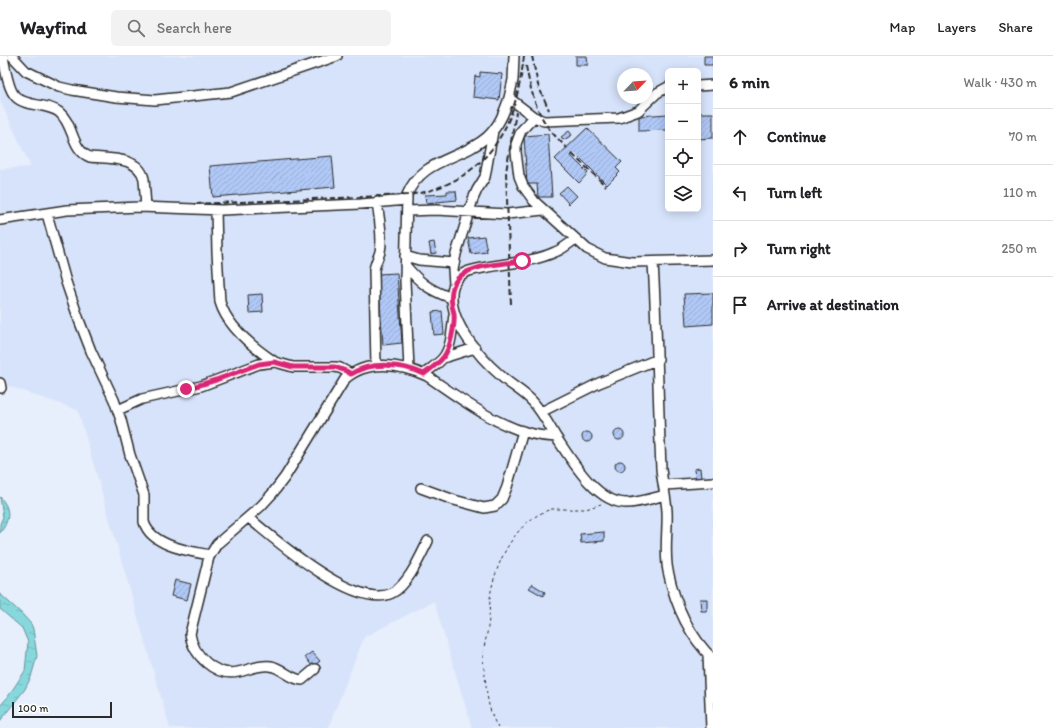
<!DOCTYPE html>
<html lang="en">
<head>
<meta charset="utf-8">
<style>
  body { margin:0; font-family:Itim,sans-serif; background:#f2f2f2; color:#202124 }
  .controls { position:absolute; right:12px; top:12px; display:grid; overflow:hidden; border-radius:6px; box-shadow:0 2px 10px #0003 }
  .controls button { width:36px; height:36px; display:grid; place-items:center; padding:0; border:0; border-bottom:1px solid #e0e0e0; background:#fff; color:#202124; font:20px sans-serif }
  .compass { position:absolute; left:617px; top:12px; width:36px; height:36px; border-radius:50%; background:#fff; box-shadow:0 2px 10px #0003; rotate:65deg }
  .scale { position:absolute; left:12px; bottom:10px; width:100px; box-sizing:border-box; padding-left:4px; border:2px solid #2b2b2b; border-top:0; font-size:11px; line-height:14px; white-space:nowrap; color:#2b2b2b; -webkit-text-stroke:3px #fff; paint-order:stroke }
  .stop { position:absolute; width:12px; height:12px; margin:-9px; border:3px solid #db2777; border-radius:50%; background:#fff }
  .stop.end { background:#db2777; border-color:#fff; box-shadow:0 1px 4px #0008 }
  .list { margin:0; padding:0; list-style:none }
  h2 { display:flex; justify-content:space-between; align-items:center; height:52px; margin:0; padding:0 16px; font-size:17px }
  h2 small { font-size:13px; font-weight:400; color:#757577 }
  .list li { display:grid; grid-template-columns:26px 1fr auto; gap:12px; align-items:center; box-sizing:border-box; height:56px; padding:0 16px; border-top:1px solid #e0e0e0 }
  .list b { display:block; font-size:15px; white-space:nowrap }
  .list em { font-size:13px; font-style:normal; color:#757577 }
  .icon { flex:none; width:22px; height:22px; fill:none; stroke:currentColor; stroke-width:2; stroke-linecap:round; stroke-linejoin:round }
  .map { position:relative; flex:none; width:713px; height:672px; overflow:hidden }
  header { display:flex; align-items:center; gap:24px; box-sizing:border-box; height:56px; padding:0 20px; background:#fff; border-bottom:1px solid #e0e0e0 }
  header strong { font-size:19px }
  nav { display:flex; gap:22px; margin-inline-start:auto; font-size:14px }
  .search { width:280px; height:36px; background:#f2f2f2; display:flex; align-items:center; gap:10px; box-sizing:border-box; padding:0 14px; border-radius:6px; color:#757577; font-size:15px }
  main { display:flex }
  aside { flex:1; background:#fff }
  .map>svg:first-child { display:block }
</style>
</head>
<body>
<header>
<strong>Wayfind</strong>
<div class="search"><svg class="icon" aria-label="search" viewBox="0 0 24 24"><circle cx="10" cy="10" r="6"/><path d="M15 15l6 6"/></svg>Search here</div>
<nav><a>Map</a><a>Layers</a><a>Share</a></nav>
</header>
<main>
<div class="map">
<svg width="713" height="672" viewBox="0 0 713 672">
  <defs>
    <pattern id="water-ripples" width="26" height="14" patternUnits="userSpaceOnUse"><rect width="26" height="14" fill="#86d8dc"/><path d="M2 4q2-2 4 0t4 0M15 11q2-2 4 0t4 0" fill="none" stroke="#74babd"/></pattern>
    <pattern id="building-hatch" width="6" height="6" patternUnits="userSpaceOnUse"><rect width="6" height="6" fill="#b0c8f6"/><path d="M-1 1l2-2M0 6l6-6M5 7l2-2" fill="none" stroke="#98acd3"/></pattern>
  </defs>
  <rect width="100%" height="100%" fill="#e7eefc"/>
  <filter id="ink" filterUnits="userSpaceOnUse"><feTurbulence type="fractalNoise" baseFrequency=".025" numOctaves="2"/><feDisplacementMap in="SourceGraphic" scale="8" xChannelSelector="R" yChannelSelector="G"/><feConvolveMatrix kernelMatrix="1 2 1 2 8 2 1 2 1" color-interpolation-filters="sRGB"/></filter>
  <g filter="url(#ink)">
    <path fill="#d6e3fa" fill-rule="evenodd" d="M0 0H713V672H472L434 545 364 581 328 672H170L78 354 0 327V113L31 111 0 44ZM668 15H698V153H668ZM623 18H647V42H623Z"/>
    <path fill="url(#water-ripples)" stroke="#629395" d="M0 441C11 453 10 464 0 477V468L3 461Z
      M0 538 21 557 31 568 33 573 37 600 31 621 25 633 0 665V650L7 642 25 615 28 586 22 572 0 553Z"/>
    <path fill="url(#building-hatch)" stroke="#2b2b2b" d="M576 0H587L588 9H576Z
      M704 0H713V9H704Z
      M480 16 502 18 499 44 473 41 475 20 480 21Z
      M698 57H713V82L698 83Z
      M668 58V74L639 75V60Z
      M587 72 622 106 616 112 620 116 607 129 574 96 571 100 588 117 579 127 555 103Z
      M569 75 572 79 564 84 561 81Z
      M548 78 552 141H538L537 128H527L524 80Z
      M332 100 335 131 213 141 210 110Z
      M567 130 577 140 569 148 559 137Z
      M447 135H456L457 144 426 147 425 139 447 138Z
      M484 180 487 196 471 198 468 182Z
      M434 186 436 197 431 198 429 187Z
      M397 217 402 287 383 289 378 218Z
      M713 237V268L686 270 684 238Z
      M262 238 263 256 249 257 248 239Z
      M442 255 444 278 434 279 432 256Z
      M614 379a5 5 0 1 1 10 0a5 5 0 1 1-10 0Z
      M582 381a5 5 0 1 1 10 0a5 5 0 1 1-10 0Z
      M615 410a5 5 0 1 1 10 0a5 5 0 1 1-10 0Z
      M700 412 701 422H695L694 413Z
      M604 476V485L581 487 580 478Z
      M175 524 191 528 187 544 171 540Z
      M532 528 545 536 543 540 529 532Z
      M700 543H707V555H701Z
      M312 596 320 605 313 611 305 601Z"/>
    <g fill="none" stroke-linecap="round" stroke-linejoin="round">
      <g stroke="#2b2b2b" stroke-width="12">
        <path id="minor" d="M3 0C5 11 8 34 16 41 26 51 47 47 59 56 74 68 71 94 90 101 108 103 139 100 144 123L146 151
          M12 0 26 15 59 31 72 34 116 41 155 44 231 36 337 0
          M514 0 513 24 509 42 534 61 544 65 619 62 638 55 657 37 668 31
          M698 30 713 29
          M534 61 521 75 516 88V96L519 120 523 130 534 145 587 193 605 202 632 206 713 204
          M216 154 217 196 220 246C227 270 254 292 275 306
          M407 155 436 154 507 158 543 154
          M47 158 66 226 79 264 91 295 114 344 121 364 130 399 144 439V466C151 490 189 495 210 499
          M0 164 67 154 140 151 222 154 361 148 407 144
          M405 200 419 204 454 207
          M653 206C657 274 658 343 661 412 662 426 666 440 667 455 668 474 664 496 668 515 675 548 689 580 713 603
          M405 209C421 228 428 233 451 242
          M454 228 453 213 456 198 473 143 477 134 485 121 493 75
          M443 302 475 292
          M376 310 374 214C375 208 378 202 380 196 383 180 379 162 377 146
          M409 313 405 225 407 139C422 102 461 104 487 81 499 70 504 57 509 42
          M424 318C430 313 438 308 443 302 452 291 452 272 454 259
          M0 327 1 332
          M118 354 142 343 201 330 259 308 275 306 293 311H335L340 312 351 318
          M541 356 599 327 658 303
          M556 381C549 369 542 356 533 346 523 335 510 329 500 319 479 301 450 266 452 238 452 227 459 218 469 215 497 207 529 208 555 196 563 193 569 188 575 183
          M664 429 713 426
          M421 432 454 444 484 452 495 450 502 443 507 431 523 375
          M249 462C275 484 357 555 392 537 408 529 420 501 428 485
          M708 598 711 672
          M315 613 302 624C290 623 282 612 271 610 259 608 249 614 238 616 215 621 193 599 190 578L209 501 217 488 261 450 272 438 285 421 345 323C367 303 401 308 427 320 466 346 507 380 556 381 571 403 596 447 626 447 639 447 653 442 665 439"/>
      </g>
      <path stroke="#2b2b2b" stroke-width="1" stroke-dasharray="3 3" stroke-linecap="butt" d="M498 672C488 654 487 640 485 620 484 613 483 605 483 598 484 589 487 580 488 571 490 559 489 547 491 535 498 502 517 463 552 453H586L601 448"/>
      <use href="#minor" stroke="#fff" stroke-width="9"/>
      <path stroke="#2b2b2b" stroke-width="2" stroke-dasharray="6 3" stroke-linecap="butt" d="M532 0 538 29 549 54
        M526 10C530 32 536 56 550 74 555 80 561 86 567 92
        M572 98 606 130
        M195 148 407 139C426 137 443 131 459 122 504 95 518 50 524 0
        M511 248 506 116 516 56"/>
    </g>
  </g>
  <g fill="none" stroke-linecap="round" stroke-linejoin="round" filter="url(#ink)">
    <path stroke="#db2777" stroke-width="5" d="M186 333 216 324 259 308 274 306 293 311H335L346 315 351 318C372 305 402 308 424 318 431 312 442 306 446 297 451 288 455 268 454 258 454 255 452 252 452 249 450 236 453 223 465 217 478 209 506 207 522 205"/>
  </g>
</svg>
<div class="controls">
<button>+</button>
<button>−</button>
<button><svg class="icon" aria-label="locate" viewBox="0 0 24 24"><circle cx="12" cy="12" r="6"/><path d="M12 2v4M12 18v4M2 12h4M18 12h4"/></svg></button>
<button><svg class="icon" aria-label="layers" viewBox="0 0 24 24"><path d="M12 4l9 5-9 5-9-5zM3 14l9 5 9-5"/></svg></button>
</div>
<svg class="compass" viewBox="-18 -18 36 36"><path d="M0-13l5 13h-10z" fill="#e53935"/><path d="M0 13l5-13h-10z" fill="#757577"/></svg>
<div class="scale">100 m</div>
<div class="stop" style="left:522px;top:205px"></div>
<div class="stop end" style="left:186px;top:333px"></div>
</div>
<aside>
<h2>6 min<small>Walk · 430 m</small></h2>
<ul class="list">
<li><svg class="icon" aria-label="ahead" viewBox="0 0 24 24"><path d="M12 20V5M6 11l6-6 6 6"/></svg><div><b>Continue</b></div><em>70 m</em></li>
<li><svg class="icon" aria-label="left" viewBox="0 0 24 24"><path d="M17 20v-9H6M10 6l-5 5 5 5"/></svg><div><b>Turn left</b></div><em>110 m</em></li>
<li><svg class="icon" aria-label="right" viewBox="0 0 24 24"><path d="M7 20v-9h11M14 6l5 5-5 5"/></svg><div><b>Turn right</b></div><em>250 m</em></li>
<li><svg class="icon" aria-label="arrive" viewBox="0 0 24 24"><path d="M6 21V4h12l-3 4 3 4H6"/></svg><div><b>Arrive at destination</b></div></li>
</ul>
</aside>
</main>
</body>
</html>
